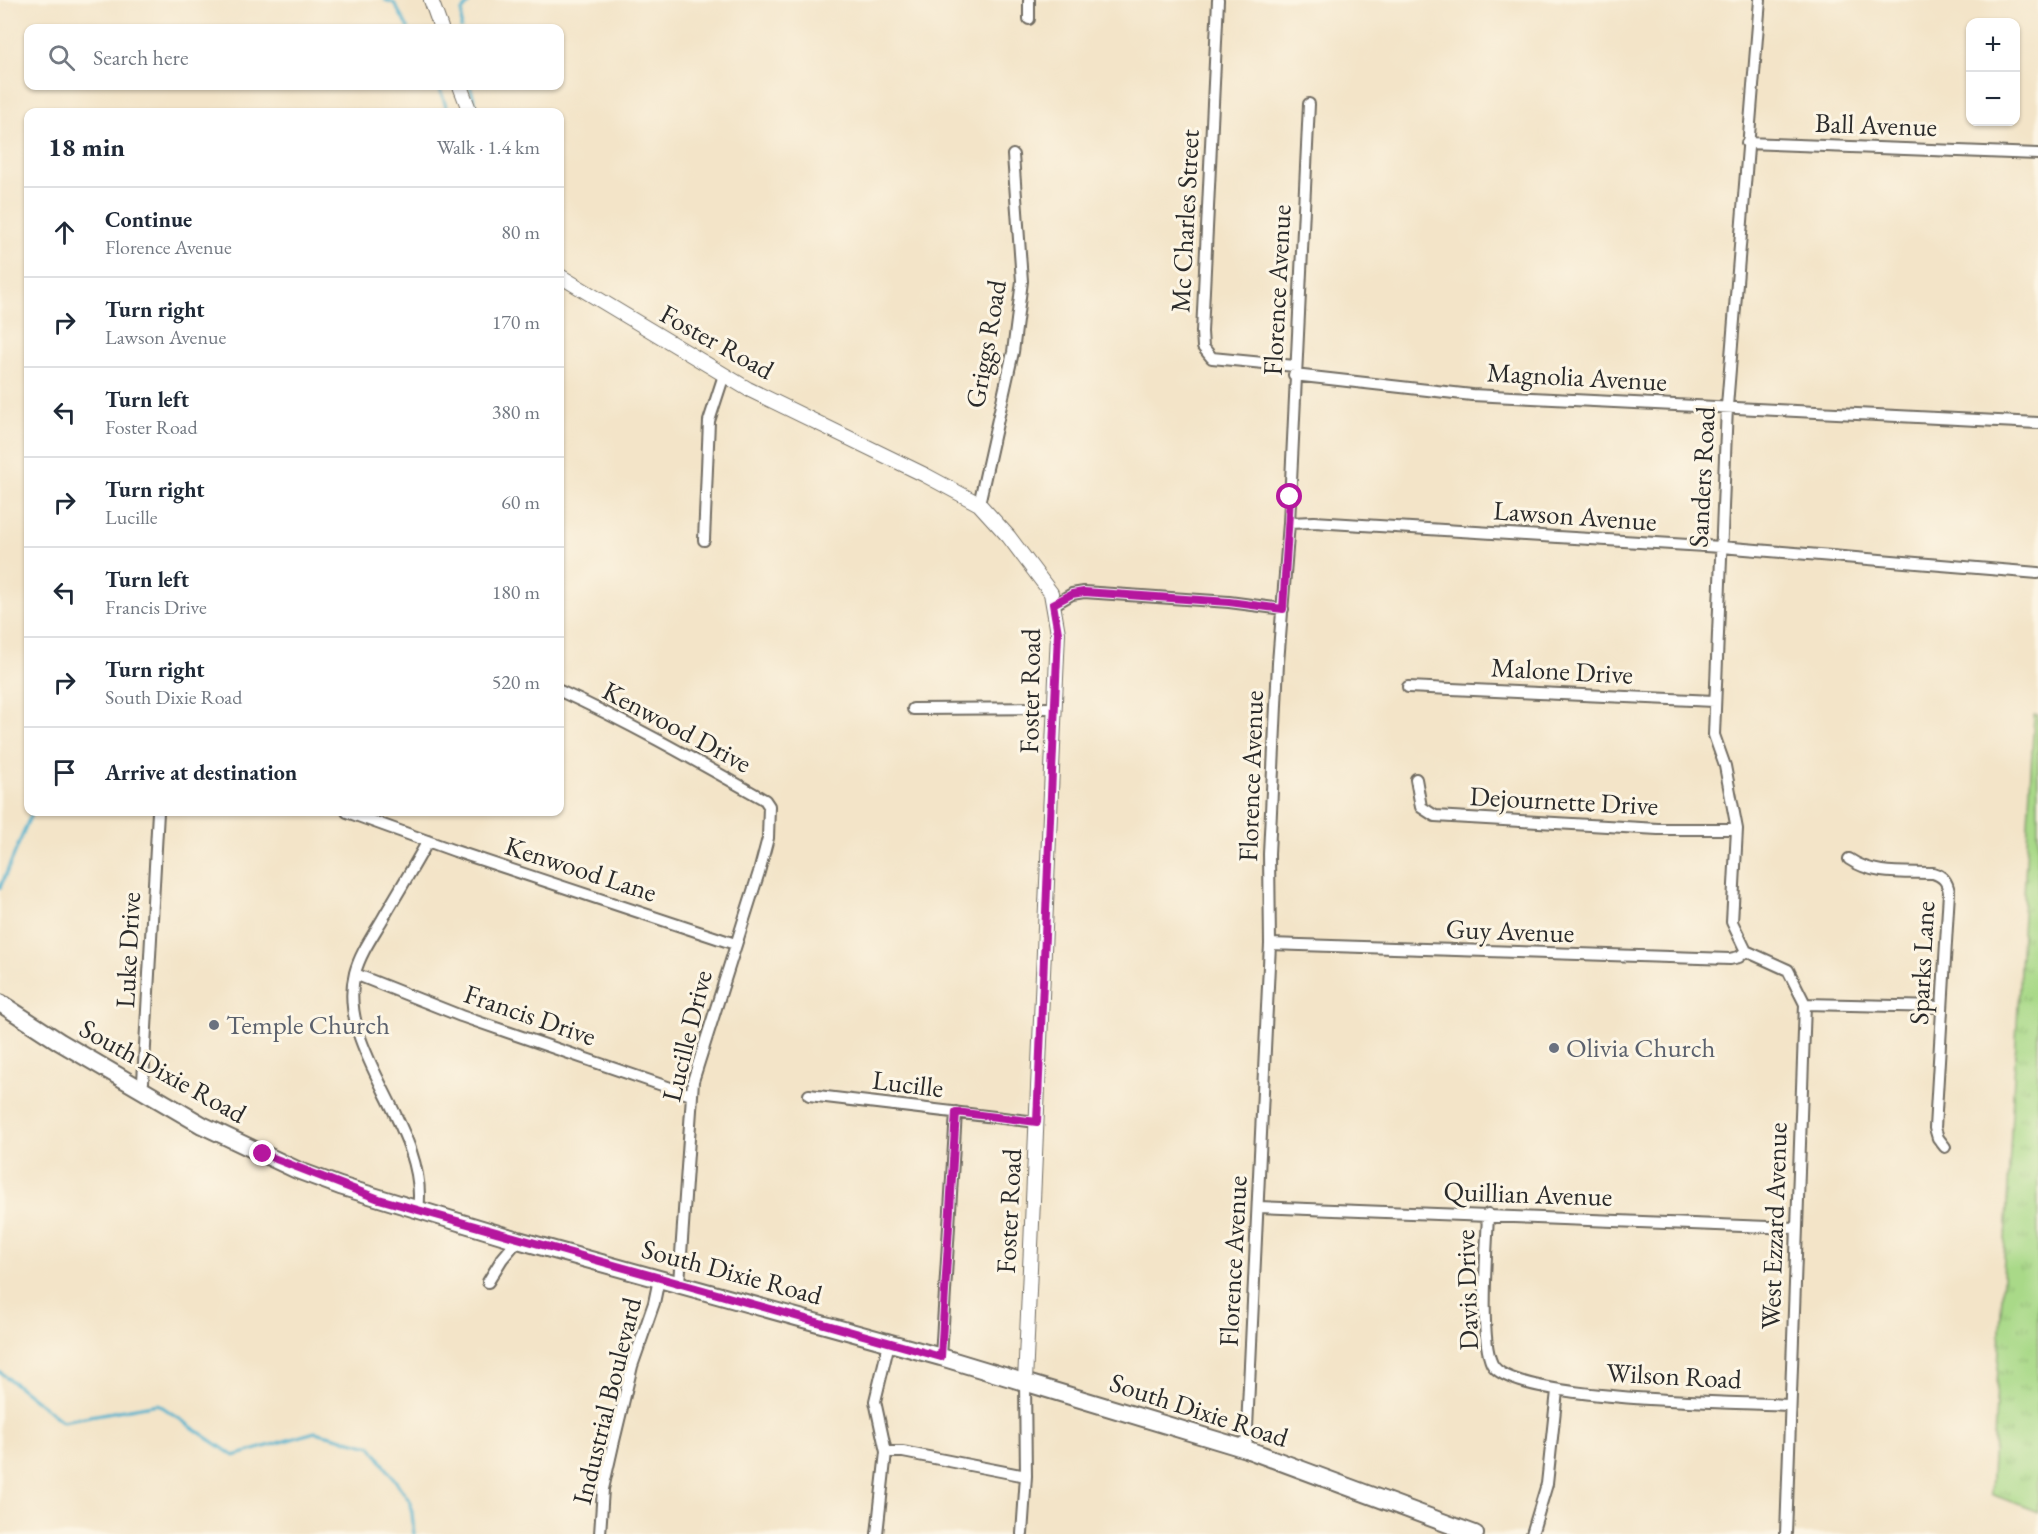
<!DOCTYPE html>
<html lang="en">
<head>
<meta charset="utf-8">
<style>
  body { margin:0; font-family:"EB Garamond",serif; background:#f2f2f3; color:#1f2937 }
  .controls { position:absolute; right:18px; top:18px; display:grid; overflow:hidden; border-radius:12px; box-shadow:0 2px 4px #0004 }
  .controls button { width:54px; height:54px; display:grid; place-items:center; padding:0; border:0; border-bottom:2px solid #e0e1e3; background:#fff; color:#1f2937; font:30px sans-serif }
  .stop { position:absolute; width:18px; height:18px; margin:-14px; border:4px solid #b5179e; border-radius:50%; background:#fff }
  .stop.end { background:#b5179e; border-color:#fff; box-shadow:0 2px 6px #0008 }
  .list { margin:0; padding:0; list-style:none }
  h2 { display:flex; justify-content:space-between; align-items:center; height:78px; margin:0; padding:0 24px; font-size:26px }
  h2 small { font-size:20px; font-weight:400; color:#747a83 }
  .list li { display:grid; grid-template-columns:39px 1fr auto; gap:18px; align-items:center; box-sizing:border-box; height:90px; padding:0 24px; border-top:2px solid #e0e1e3 }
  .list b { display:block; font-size:22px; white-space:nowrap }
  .list p { margin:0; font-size:20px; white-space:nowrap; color:#747a83 }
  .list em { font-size:20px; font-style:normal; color:#747a83 }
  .icon { flex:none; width:33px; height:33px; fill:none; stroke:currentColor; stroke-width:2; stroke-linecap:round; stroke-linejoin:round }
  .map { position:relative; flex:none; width:2038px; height:1534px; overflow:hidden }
  .search { position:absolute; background:#fff; box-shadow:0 2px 4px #0004; left:24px; top:24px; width:540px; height:66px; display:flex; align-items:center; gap:15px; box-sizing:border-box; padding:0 21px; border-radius:12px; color:#747a83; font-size:22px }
  .panel { position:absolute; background:#fff; box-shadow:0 2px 4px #0004; left:24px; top:108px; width:540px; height:708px; border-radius:12px }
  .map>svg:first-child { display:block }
</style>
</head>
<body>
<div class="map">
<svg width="2038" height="1534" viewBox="0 0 2038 1534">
  <defs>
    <pattern id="park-tufts" width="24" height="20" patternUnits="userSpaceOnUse" patternTransform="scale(1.5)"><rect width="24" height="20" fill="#a9d988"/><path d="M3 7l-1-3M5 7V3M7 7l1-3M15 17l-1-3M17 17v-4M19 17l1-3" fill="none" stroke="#92ba76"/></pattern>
  </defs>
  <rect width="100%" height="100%" fill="#fcf5e5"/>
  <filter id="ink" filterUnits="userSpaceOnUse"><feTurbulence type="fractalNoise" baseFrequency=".0167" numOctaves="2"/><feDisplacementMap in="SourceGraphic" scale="12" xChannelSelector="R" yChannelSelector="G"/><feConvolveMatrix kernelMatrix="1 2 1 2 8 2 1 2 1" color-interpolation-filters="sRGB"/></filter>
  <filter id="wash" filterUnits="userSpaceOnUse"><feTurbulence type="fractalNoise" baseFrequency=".008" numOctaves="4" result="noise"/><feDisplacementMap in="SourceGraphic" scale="24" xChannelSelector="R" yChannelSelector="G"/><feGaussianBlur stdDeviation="1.35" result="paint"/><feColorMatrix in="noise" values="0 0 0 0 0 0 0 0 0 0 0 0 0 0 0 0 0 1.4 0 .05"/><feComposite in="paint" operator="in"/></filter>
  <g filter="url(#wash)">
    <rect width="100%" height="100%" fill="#f3e4c8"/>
    <path fill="url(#park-tufts)" stroke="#6a825a" stroke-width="1.5" d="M2034 715H2038V1512L1991 1494Z"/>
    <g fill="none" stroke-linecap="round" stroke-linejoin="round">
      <path stroke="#4eb0cd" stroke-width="3" d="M385 0 394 3 408 28
        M461 28 462 11 472 0
        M439 86 448 112
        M470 86 478 112
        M0 888 32 812
        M0 1372 62 1421 158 1404 234 1456 315 1432 371 1446 411 1503 414 1534"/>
    </g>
  </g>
  <g filter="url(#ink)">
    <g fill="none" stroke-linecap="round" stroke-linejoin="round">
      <g stroke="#716c62" stroke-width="14">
        <path id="minor" d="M1218 0 1202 332 1203 347 1212 358 1295 366
          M1029 19V0
          M1747 143 2038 154
          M1294 375 1472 395 2038 423
          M979 504 1013 352 1022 281 1013 155
          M1289 523 1314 522 1721 547 2038 573
          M704 540 709 421 724 375
          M1053 605 1072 594 1084 592 1229 602 1283 609
          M1408 687 1714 701
          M560 691C630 723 698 762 765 800L769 806 768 838 759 872 693 1081 679 1283
          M913 709 1055 708
          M1416 779 1421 807 1435 816 1658 829H1737
          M347 812 455 851 735 944
          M1849 859C1874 876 1904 872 1933 873 1943 876 1947 881 1949 892L1935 1128 1938 1138 1945 1147
          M1270 944 1730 959 1739 957 1746 951
          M1746 951 1732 922 1737 829 1725 766 1714 735 1727 406 1760 0
          M1746 951 1788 970 1805 1004 1786 1534
          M355 974 461 1016 691 1095
          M1805 1004 1942 1007
          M140 1090 143 1082 158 812
          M809 1095 1037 1122
          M1258 1207 1795 1228
          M418 1210C430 1129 335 1051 355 973 360 954 372 937 382 920 397 894 413 868 428 841
          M1488 1214C1487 1247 1479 1337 1492 1364 1511 1402 1742 1402 1790 1405
          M488 1282 502 1259 518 1240
          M941 1357 956 1112
          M1246 1449 1270 944 1269 854 1278 663 1289 523 1309 104
          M886 1452H903L1026 1476
          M600 1534 603 1489 613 1445 632 1366 654 1303 659 1279
          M877 1534 886 1452 875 1401 889 1343
          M1022 1534 1026 1476 1025 1382
          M1532 1534 1547 1484 1557 1391"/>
      </g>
      <g stroke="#716c62" stroke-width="16">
        <path id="tertiary" d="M431 0 441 28
          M460 86 470 112
          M560 276 748 389 925 475 979 504 1009 537 1051 593 1058 633 1025 1382"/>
      </g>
      <g stroke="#716c62" stroke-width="20">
        <path id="primary" d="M0 1003 60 1042 202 1125 297 1170 340 1186 518 1240 941 1357 1246 1449 1475 1534"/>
      </g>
      <use href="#minor" stroke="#fff" stroke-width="10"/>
      <use href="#tertiary" stroke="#fff" stroke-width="14"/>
      <use href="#primary" stroke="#fff" stroke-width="16"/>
    </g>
  </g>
  <g fill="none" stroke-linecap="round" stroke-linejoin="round" filter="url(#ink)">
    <path stroke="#b5179e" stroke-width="8" d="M263 1154 379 1199 941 1357 956 1112 1037 1122 1058 633 1053 604 1072 594 1084 592 1229 602 1283 609 1290 497"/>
  </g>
  <g fill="#6b7280" stroke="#fcf5e5" stroke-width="2">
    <circle cx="214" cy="1025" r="6"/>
    <circle cx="1554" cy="1048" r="6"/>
  </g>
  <g text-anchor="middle" stroke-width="6" stroke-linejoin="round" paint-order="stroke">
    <g font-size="27" fill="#2b2b2b" stroke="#fcf5e5">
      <text transform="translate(1876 125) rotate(2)" y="9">Ball Avenue</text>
      <text transform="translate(1185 221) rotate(-87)" y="9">Mc Charles Street</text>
      <text transform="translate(1277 290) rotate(-87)" y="9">Florence Avenue</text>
      <text transform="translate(717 342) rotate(29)" y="9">Foster Road</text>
      <text transform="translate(986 344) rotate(-80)" y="9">Griggs Road</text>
      <text transform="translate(1577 377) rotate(3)" y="9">Magnolia Avenue</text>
      <text transform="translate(1702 477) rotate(-87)" y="9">Sanders Road</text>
      <text transform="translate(1575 516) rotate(4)" y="9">Lawson Avenue</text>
      <text transform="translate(1562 671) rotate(3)" y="9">Malone Drive</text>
      <text transform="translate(1030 691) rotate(-89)" y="9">Foster Road</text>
      <text transform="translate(677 727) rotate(28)" y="9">Kenwood Drive</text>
      <text transform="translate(1251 776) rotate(-88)" y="9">Florence Avenue</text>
      <text transform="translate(1564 801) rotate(3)" y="9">Dejournette Drive</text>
      <text transform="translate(581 869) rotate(18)" y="9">Kenwood Lane</text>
      <text transform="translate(1510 931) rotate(2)" y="9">Guy Avenue</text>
      <text transform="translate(128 950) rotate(-87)" y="9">Luke Drive</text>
      <text transform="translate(1922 963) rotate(-87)" y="9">Sparks Lane</text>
      <text transform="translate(530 1015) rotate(19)" y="9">Francis Drive</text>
      <text transform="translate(687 1036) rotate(-76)" y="9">Lucille Drive</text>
      <text transform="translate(163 1071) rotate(29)" y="9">South Dixie Road</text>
      <text transform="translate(908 1084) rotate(7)" y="9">Lucille</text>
      <text transform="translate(1528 1194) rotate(2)" y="9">Quillian Avenue</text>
      <text transform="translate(1009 1211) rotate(-87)" y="9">Foster Road</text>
      <text transform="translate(1774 1226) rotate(-88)" y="9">West Ezzard Avenue</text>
      <text transform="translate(1233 1261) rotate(-87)" y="9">Florence Avenue</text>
      <text transform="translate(732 1272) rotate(15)" y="9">South Dixie Road</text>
      <text transform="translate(1467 1290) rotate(-92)" y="9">Davis Drive</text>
      <text transform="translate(1674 1376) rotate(3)" y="9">Wilson Road</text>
      <text transform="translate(607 1401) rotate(-76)" y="9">Industrial Boulevard</text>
      <text transform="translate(1199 1410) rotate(18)" y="9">South Dixie Road</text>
    </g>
    <g font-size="27" fill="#5b616d" stroke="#fcf5e5" text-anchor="start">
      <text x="226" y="1034">Temple Church</text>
      <text x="1566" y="1057">Olivia Church</text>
    </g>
  </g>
</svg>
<div class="controls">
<button>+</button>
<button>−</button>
</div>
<div class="stop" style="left:1290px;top:497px"></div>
<div class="stop end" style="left:263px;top:1154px"></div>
<div class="search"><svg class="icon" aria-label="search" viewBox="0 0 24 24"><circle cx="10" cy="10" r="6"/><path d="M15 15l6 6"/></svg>Search here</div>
<section class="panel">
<h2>18 min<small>Walk · 1.4 km</small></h2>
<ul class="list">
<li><svg class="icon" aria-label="ahead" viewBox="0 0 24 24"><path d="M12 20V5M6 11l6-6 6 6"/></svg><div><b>Continue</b><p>Florence Avenue</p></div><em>80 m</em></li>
<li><svg class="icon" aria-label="right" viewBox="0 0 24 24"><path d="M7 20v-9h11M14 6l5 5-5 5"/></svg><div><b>Turn right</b><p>Lawson Avenue</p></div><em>170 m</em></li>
<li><svg class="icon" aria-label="left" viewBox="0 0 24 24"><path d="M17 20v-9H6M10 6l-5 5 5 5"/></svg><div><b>Turn left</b><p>Foster Road</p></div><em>380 m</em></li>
<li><svg class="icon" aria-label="right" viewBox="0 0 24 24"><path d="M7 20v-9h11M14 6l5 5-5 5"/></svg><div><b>Turn right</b><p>Lucille</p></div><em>60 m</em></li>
<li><svg class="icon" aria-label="left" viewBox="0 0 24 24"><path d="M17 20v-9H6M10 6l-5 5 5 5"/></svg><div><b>Turn left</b><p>Francis Drive</p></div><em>180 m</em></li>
<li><svg class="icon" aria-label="right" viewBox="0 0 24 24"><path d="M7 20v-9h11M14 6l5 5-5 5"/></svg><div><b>Turn right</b><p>South Dixie Road</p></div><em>520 m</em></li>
<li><svg class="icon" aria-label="arrive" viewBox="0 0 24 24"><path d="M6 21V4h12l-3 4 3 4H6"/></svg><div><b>Arrive at destination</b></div></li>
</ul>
</section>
</div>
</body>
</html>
